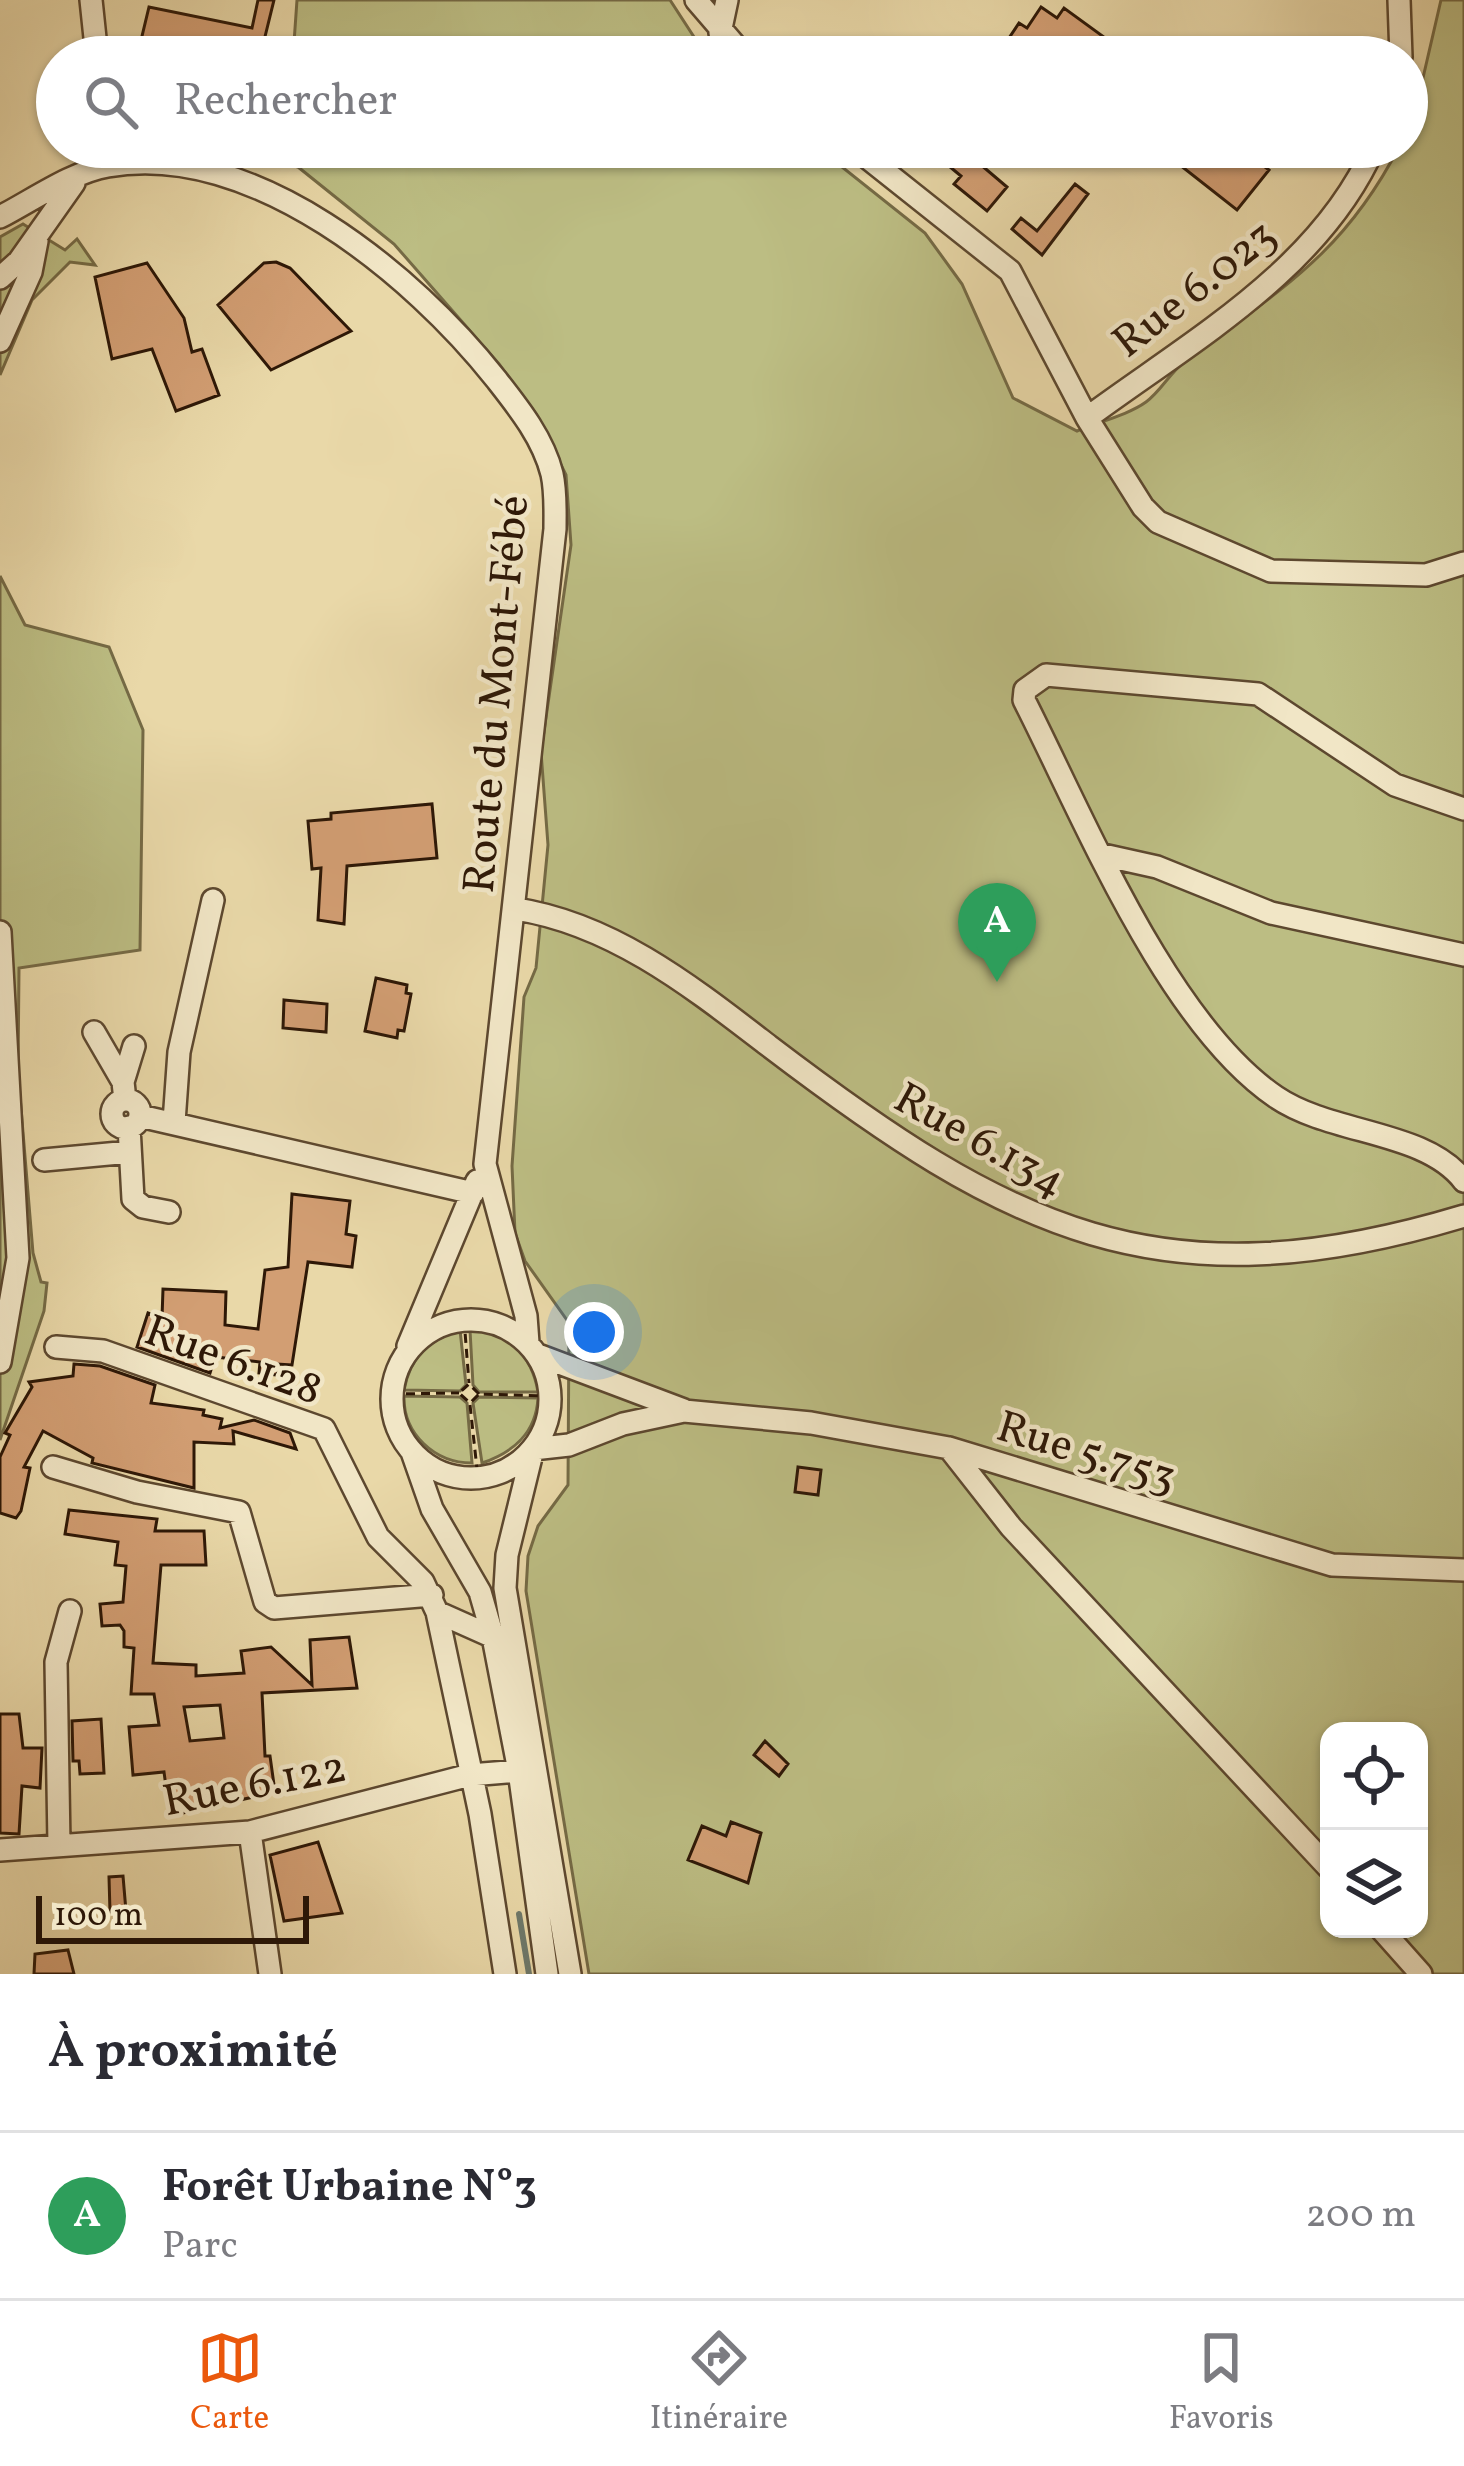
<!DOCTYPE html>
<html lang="fr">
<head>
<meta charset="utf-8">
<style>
  body { margin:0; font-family:Vollkorn,serif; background:#f7f7f7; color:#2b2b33 }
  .controls { position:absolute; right:36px; bottom:36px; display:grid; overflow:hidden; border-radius:24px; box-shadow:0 3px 9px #0004 }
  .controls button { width:108px; height:108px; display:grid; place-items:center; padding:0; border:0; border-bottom:3px solid #e1e1e2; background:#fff; color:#2b2b33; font:60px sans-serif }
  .scale { position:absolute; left:36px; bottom:30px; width:273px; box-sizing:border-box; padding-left:12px; border:6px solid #2e1807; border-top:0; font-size:33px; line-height:42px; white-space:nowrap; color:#2e1807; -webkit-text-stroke:9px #f1e6c6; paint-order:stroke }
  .you { position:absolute; left:594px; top:1332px; width:42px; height:42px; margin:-30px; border:9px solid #fff; border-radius:50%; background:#1a73e8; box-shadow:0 0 0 18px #1a73e833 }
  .badge { display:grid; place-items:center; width:78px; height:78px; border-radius:50%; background:#ea580c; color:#fff; font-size:39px; font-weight:700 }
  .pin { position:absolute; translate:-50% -99px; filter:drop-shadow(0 3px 6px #0008) }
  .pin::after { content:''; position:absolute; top:63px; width:42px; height:36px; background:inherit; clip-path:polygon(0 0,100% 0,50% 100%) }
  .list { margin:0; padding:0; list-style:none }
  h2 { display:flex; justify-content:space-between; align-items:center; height:156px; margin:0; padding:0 48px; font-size:51px }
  h2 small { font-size:39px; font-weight:400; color:#7c7c81 }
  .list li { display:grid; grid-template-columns:78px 1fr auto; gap:36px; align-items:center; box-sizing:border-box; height:168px; padding:0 48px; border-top:3px solid #e1e1e2 }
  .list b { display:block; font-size:45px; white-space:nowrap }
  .list p { margin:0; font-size:39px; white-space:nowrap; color:#7c7c81 }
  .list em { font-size:39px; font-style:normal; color:#7c7c81 }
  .icon { flex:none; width:66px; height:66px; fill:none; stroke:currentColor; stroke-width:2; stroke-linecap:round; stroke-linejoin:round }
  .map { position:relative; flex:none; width:1464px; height:1974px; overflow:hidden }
  .search { position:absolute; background:#fff; box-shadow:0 3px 9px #0004; left:36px; right:36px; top:36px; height:132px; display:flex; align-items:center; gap:30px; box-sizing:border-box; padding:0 42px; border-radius:66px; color:#7c7c81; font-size:45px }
  .sheet { height:324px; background:#fff }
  nav { display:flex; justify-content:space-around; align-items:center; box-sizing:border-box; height:168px; border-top:3px solid #e1e1e2; background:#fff; font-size:33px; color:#7c7c81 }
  nav a { display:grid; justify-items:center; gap:6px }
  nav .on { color:#ea580c }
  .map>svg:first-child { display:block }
</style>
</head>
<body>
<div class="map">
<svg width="1464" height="1974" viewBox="0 0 1464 1974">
  <rect width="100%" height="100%" fill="#e9d8a8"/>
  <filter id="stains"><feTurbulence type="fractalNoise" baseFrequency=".00167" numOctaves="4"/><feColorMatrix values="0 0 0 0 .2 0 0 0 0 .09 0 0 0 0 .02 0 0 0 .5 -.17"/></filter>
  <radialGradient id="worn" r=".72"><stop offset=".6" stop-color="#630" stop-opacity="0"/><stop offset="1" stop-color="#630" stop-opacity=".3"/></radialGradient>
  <path fill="#bcbd83" stroke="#756a45" stroke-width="3" fill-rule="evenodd" d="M297 0H670L707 57H293Z
    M1441 0H1464V1974H589L526 1591 528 1556 538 1526 568 1485 569 1323 525 1261 515 1233 512 1166 524 997 536 968 548 845 541 752 571 545 566 475 536 414 499 364 394 244 298 167 257 157 260 147H817L925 233 962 284 1013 398 1077 431C1098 422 1128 415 1146 402 1160 392 1170 373 1184 362 1277 291 1342 257 1399 147H1407ZM1329 1731H1419V1929H1329Z
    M23 224 65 250 77 239 95 265 70 262 32 300 0 375V237Z
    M0 576 25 625 109 647 143 730 140 950 19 968 18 1072 33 1253 41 1282 47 1283 44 1311 0 1440Z
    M460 1330 466 1385 460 1391 404 1390C410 1357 428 1340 460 1330Z
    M470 1330C508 1330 532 1356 538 1392H479L473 1385Z
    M404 1396 460 1397 467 1403 472 1463C435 1463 403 1434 404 1396Z
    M479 1397 538 1398C536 1433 514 1452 482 1463L473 1403Z"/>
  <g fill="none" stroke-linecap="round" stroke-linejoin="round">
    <path stroke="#6e796b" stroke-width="6" d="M519 1914 529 1974"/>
  </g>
  <path fill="#d29e73" stroke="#2e1807" stroke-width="3" fill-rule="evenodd" d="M258 0H274L260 57 160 52 159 57H137L149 7 252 28Z
    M1041 7 1057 18 1064 8 1108 40 1096 57H1085L1065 43 1055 57H1024L1005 44 1019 23 1027 28Z
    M926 147H960L1007 187 987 211 954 184 961 176Z
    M1157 147H1239L1269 170 1237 210Z
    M1075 184 1088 194 1042 255 1012 229 1021 218 1037 231Z
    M276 262 290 268 351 331 271 370 218 305 264 263Z
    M147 263 184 318 192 352 202 349 219 395 176 411 152 349 112 359 95 277Z
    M432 804 437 858 347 866 344 924 318 920 321 868 312 869 308 821 331 819V813Z
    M376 978 407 985 406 993 411 994 404 1031 398 1030 397 1038 365 1031Z
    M284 1000 327 1004 326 1032 283 1028Z
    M292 1194 350 1201 346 1234 356 1236 352 1267 308 1262 292 1365 278 1364 277 1375 259 1373 260 1362 215 1357 210 1373 137 1347 148 1313 162 1318 163 1289 226 1292 225 1325 258 1329 265 1270 288 1267Z
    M74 1364 100 1366 155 1385 151 1403 204 1410 203 1415 222 1419 220 1428 254 1420 290 1433 296 1449 233 1431 234 1444 194 1442V1488L92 1463 93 1458 43 1431 24 1467 30 1468 21 1511 16 1518 0 1513V1457L10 1435 5 1433 32 1387 29 1382 73 1376Z
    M798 1467 821 1470 818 1495 795 1492Z
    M69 1510 157 1519 155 1531H204L206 1565H161L153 1663 196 1665V1676L244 1673 241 1651 271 1647 312 1685 310 1640 349 1637 357 1688 262 1693 265 1756H270L275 1792 170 1816 164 1772 133 1775 129 1727 159 1725 154 1694H131L134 1648 124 1647V1631L120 1625 102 1626 100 1604 123 1602 126 1566 115 1565 118 1542 65 1534ZM220 1705 224 1738 190 1741 184 1707Z
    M0 1714H19L23 1748H42L40 1788 22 1786 19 1834 0 1833Z
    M101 1719 104 1773 80 1774 79 1761H73L72 1721Z
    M765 1741 788 1764 779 1776 754 1755Z
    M731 1822 761 1833 748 1883 688 1860 702 1826 726 1836Z
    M318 1842 342 1913 284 1921 270 1855Z
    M123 1876 126 1911 110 1912 109 1877Z
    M68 1950 74 1974H34L35 1954Z"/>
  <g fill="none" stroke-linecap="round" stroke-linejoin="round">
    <g stroke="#5d482f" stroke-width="26">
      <path id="minor" d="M91 0 97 57
        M696 0 745 57
        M1399 0 1401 57
        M720 33 727 0
        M854 147 1010 271 1087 418 1143 507 1158 522 1271 571 1426 575 1464 563
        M0 217C33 200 72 172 108 166 252 140 414 275 496 379 518 407 543 438 552 474 556 492 555 510 555 529L485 1164 526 1316 528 1343
        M0 278 19 261 74 183
        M0 341 31 272 37 241
        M1087 418C1191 341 1320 270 1374 147
        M1464 809 1395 785 1258 694 1046 675 1025 690 1024 700C1084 818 1167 1023 1276 1097 1332 1135 1425 1130 1464 1181
        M1103 855 1157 867 1271 913 1464 955
        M516 909C613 924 692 987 769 1046 1008 1228 1159 1308 1464 1216
        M0 932 18 1258 0 1362
        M94 1032 123 1082 125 1100
        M123 1082 134 1046
        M112 1114a14 14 0 1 1 28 0a14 14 0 1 1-28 0Z
        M140 1116 473 1193
        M174 1122 179 1052 213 900
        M129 1127 133 1199 143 1207 169 1212
        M44 1160 130 1152
        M392 1399a79 79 0 1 1 158 0a79 79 0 1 1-158 0Z
        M408 1346 477 1181
        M56 1347 103 1351 324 1429 378 1537 423 1582 437 1612 493 1637
        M538 1355 684 1410
        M949 1448 1011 1527 1329 1868
        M412 1452 432 1509 480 1592 493 1637 519 1771 547 1974
        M53 1467 137 1492 239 1512 265 1602 274 1608 432 1595
        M437 1612 480 1814 505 1974
        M250 1832 270 1974
        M59 1845 56 1662 70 1611
        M0 1850 250 1832 470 1775 519 1771
        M1381 1929 1421 1974
        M570 1974 505 1588 507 1555 533 1449 569 1445 623 1424 684 1411 811 1423 949 1448 1332 1565 1464 1570"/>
    </g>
    <path stroke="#2e1807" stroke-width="3" stroke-dasharray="9 6" stroke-linecap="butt" d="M464 1319 469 1383
      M391 1394 459 1393
      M479 1394 469 1384 459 1393 470 1403 479 1394 551 1396
      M470 1405 478 1478"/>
    <use href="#minor" stroke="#f1e6c6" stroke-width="21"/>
  </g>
  <g text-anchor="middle" stroke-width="9" stroke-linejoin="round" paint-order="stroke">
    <g font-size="45" fill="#2e1807" stroke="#f1e6c6">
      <text transform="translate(1193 287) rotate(-38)" y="16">Rue 6.023</text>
      <text transform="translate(494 694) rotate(-85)" y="16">Route du Mont-Fébé</text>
      <text transform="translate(981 1138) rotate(29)" y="16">Rue 6.134</text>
      <text transform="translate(234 1358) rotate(20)" y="16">Rue 6.128</text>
      <text transform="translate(1087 1450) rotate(17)" y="16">Rue 5.753</text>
      <text transform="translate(254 1782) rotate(-11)" y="16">Rue 6.122</text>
    </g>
  </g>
  <rect width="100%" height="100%" filter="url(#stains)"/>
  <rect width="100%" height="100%" fill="url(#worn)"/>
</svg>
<div class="controls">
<button><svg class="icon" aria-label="locate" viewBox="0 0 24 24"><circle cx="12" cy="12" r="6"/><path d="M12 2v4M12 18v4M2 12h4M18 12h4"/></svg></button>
<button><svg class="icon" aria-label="layers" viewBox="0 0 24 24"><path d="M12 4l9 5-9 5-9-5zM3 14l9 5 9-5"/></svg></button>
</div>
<div class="scale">100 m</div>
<div class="you"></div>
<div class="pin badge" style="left:997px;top:982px;background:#2e9e5b">A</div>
<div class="search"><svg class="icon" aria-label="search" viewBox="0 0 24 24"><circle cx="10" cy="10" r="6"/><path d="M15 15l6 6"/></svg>Rechercher</div>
</div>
<section class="sheet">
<h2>À proximité<small></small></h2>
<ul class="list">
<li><span class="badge" style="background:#2e9e5b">A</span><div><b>Forêt Urbaine N°3</b><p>Parc</p></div><em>200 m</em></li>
</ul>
</section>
<nav>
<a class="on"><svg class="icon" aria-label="map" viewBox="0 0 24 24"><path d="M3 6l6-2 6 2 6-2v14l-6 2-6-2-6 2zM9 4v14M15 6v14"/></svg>Carte</a>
<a><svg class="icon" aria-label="directions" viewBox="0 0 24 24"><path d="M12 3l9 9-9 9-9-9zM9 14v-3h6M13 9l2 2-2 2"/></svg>Itinéraire</a>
<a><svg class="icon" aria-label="saved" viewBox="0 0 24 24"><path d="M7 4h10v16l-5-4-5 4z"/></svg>Favoris</a>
</nav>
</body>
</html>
